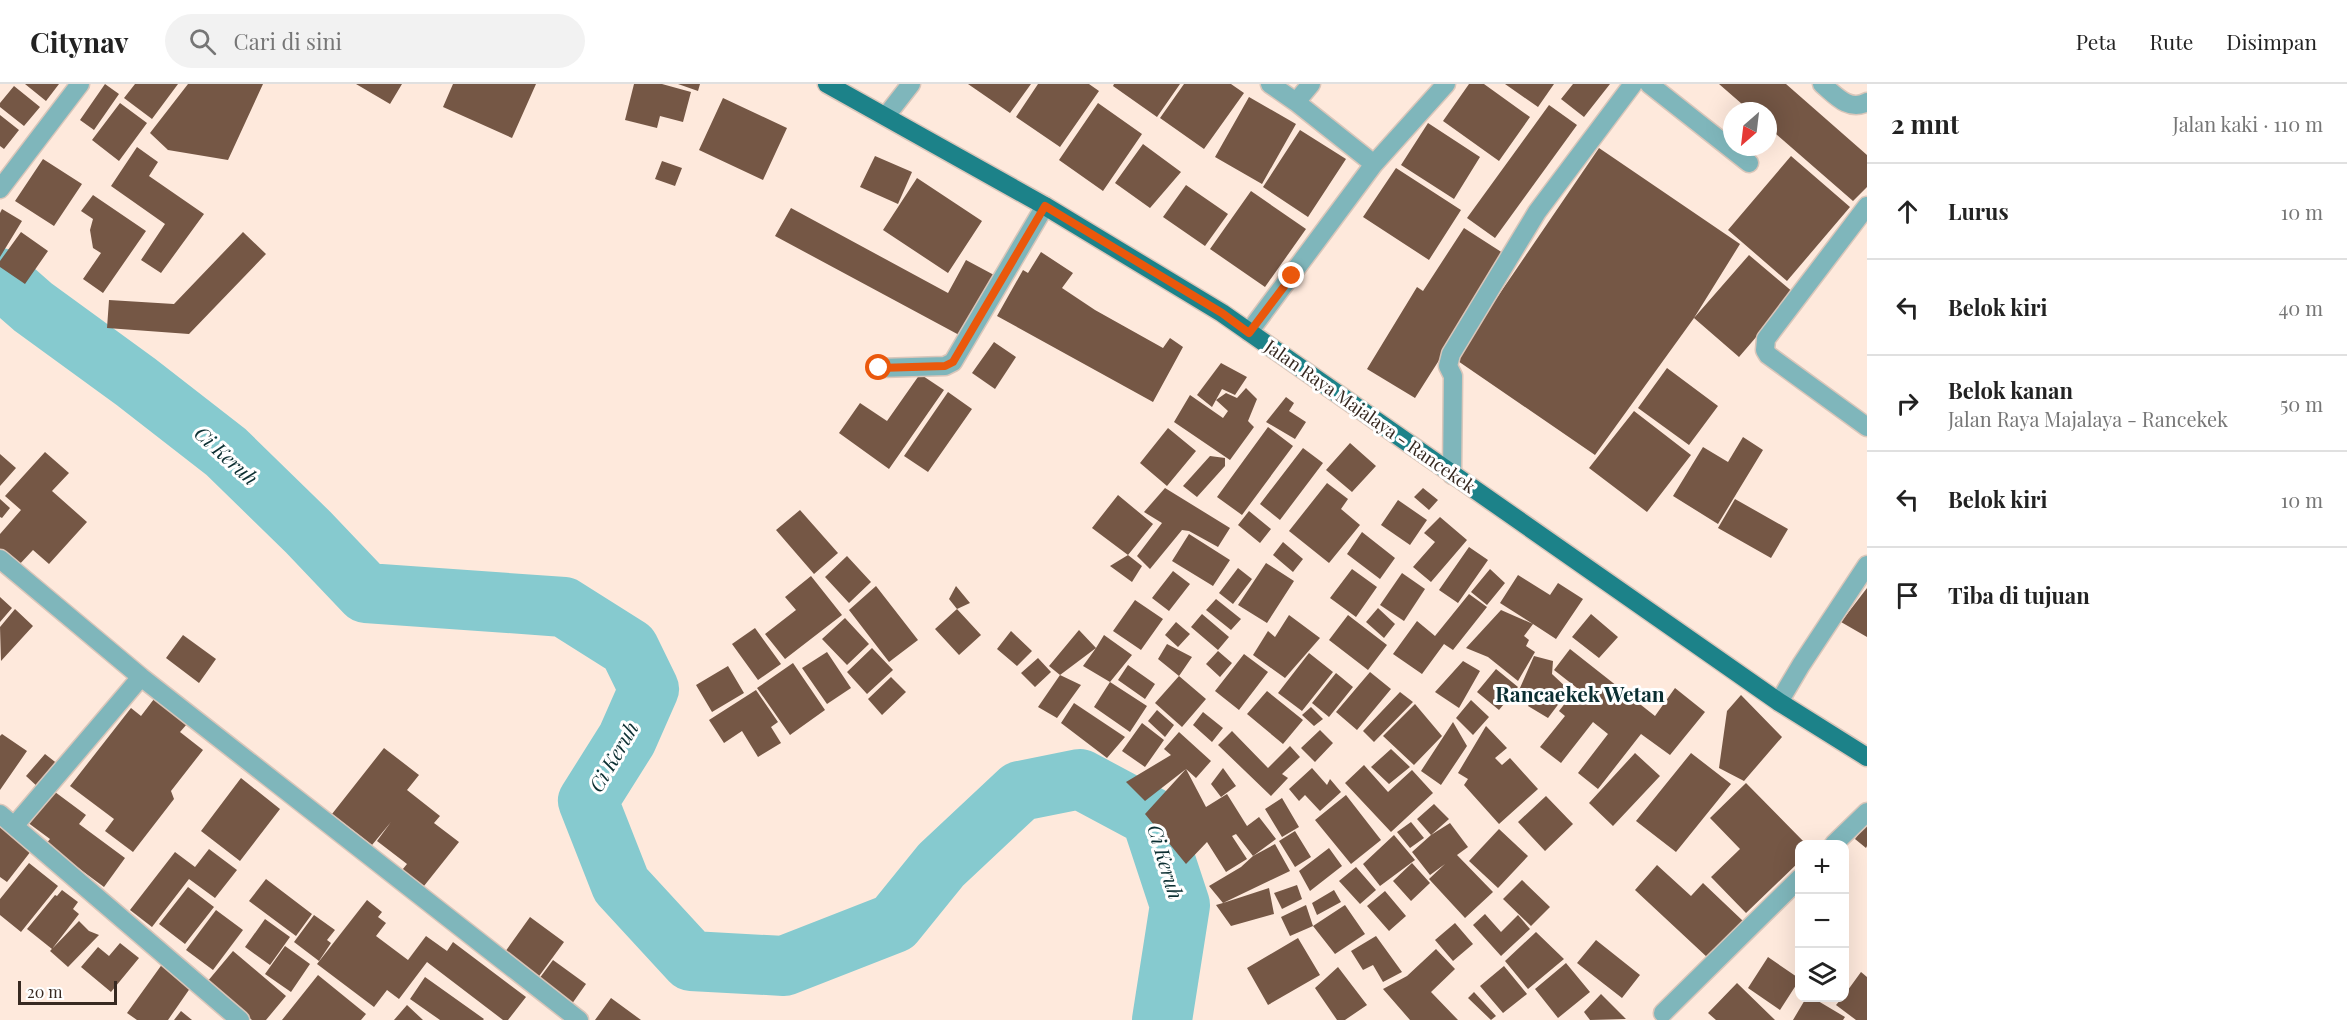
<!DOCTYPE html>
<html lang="id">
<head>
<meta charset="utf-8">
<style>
  body { margin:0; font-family:"Playfair Display",serif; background:#f2f2f2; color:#222 }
  .controls { position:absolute; right:18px; bottom:18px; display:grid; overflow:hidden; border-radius:12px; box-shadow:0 6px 24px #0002 }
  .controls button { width:54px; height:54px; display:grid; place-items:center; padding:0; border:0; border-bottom:2px solid #e0e0e0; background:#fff; color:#222; font:30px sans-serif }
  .compass { position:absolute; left:1723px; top:18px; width:54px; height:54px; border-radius:50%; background:#fff; box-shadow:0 6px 24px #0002; rotate:208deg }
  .scale { position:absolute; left:18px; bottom:15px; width:99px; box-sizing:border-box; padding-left:6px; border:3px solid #372921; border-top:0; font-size:16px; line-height:21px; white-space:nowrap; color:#372921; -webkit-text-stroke:4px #fff; paint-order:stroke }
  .stop { position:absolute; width:18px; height:18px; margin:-14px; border:4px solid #ea580c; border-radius:50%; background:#fff }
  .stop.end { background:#ea580c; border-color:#fff; box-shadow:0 2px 6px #0008 }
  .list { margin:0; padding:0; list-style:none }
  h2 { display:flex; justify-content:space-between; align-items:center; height:78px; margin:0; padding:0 24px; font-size:26px }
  h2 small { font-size:20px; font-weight:400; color:#767676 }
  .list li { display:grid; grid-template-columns:39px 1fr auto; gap:18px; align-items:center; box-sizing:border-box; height:96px; padding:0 24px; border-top:2px solid #e0e0e0 }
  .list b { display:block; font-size:22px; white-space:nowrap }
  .list p { margin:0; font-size:20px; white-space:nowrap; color:#767676 }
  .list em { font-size:20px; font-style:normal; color:#767676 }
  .icon { flex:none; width:33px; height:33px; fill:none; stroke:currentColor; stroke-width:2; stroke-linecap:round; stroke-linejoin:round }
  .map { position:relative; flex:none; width:1867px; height:936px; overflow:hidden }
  header { display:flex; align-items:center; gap:36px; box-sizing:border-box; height:84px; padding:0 30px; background:#fff; border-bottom:2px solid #e0e0e0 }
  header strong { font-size:28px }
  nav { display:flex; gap:33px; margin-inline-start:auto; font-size:21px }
  .search { width:420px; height:54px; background:#f2f2f2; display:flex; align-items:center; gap:15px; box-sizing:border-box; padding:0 21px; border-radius:33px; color:#767676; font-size:22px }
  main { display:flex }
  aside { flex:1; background:#fff }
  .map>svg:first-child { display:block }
</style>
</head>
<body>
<header>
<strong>Citynav</strong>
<div class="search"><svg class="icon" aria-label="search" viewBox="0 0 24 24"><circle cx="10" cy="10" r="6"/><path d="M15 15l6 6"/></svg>Cari di sini</div>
<nav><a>Peta</a><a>Rute</a><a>Disimpan</a></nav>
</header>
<main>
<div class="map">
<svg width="1867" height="936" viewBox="0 0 1867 936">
  <rect width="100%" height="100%" fill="#fee9dc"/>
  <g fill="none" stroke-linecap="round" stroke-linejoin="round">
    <path stroke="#86cacf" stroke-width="60" d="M0 194 33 223 136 298 226 368 308 448 366 509 564 523 629 564 649 605 627 655 588 717 621 801 691 877 784 882 894 839 941 781 1020 707 1080 695 1151 733 1180 821 1162 936"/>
  </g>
  <path fill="#755745" d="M25 0H59L46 17Z
    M105 0 119 10 94 46 80 36Z
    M135 0H178L152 35 124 14Z
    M188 0H263L228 76 168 66 150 49Z
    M356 0H402L390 20Z
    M453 0H536L512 54 443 23Z
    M634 0H662L691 8 683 38 660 32 657 44 625 36Z
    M678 0H700L698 7Z
    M968 0H1031L1010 29Z
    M1038 0H1089L1099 7 1060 63 1016 33Z
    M1114 0H1180L1157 33 1113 2Z
    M1184 0H1231L1244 9 1204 65 1160 34Z
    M1469 0H1484L1530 33 1499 77 1443 37Z
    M1505 0H1554L1538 23Z
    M1573 0H1610L1584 33 1561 15Z
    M1719 0H1786L1867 71V103L1853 117 1768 43V27H1750Z
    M14 2 40 23 24 42 0 23V19Z
    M1249 13 1296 40 1262 100 1215 73Z
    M723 14 787 44 763 96 699 66Z
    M120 19 147 39 119 77 92 56Z
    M1098 19 1142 50 1103 107 1059 76Z
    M1549 21 1577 41 1495 154 1467 134Z
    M0 31 19 46 4 65 0 62Z
    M1428 39 1480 73 1454 115 1401 81Z
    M1300 46 1346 75 1308 133 1263 103Z
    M1143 60 1181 88 1150 124 1115 99Z
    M137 63 158 78 149 92 204 130 161 189 141 176 165 140 111 102Z
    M1599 64 1740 160 1694 234 1595 371 1455 275Z
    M875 72 912 88 898 120 860 103Z
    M1791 72 1850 123 1787 197 1728 146Z
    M43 75 82 100 54 142 15 117Z
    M662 77 682 84 675 102 655 95Z
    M1396 84 1461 126 1429 176 1363 133Z
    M917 94 982 137 948 189 883 146Z
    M1186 101 1228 130 1205 162 1163 133Z
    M1251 107 1306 145 1265 203 1210 165Z
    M93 111 146 147 103 209 83 195 101 169 93 164 90 146 93 135 81 127Z
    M791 124 948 209 966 176 994 191 961 252 775 152Z
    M2 125 22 137 0 173V129Z
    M1464 144 1506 171 1415 314 1367 285 1417 203 1423 207Z
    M21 148 48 167 25 200 0 183V177Z
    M243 148 266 170 189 250 107 244 109 216 174 220Z
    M1041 168 1073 189 1062 204 1095 226 1163 264 1170 254 1183 263 1153 318 997 232 1023 186 1028 189Z
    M1749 171 1794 209 1739 273 1694 234Z
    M994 258 1016 273 995 305 972 289Z
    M1221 279 1247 293 1235 311 1222 305 1212 323 1197 311Z
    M1667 284 1718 322 1689 361 1638 324Z
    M920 290 944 306 889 385 839 349 860 319 887 337Z
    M1246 304 1257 315 1248 337 1254 343 1230 376 1174 338 1190 311 1223 334 1228 327 1216 316 1226 309 1237 314Z
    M948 308 972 325 928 388 904 372Z
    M1286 313 1294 319 1289 327 1306 338 1295 355 1266 338Z
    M1634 327 1691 371 1647 428 1589 384Z
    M1268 343 1293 362 1242 431 1217 413Z
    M1168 344 1196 367 1167 402 1140 379Z
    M1743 353 1763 366 1718 440 1673 412 1703 363 1728 378Z
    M1350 359 1376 382 1352 408 1326 386Z
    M1303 364 1323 379 1280 436 1260 420Z
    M45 368 69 389 52 407 87 438 49 480 33 466 17 483 0 467V450L21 426 5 412Z
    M0 370 16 384 0 402Z
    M1210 372 1225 374V382L1197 413 1183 402Z
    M1327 399 1348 415 1341 425 1360 441 1329 479 1289 447Z
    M1165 404 1230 444 1218 463 1189 447 1182 446 1150 485 1137 472 1162 439 1144 428Z
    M1423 404 1438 416 1429 426 1414 413Z
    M1118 411 1153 440 1128 471 1142 482 1132 498 1110 482 1128 471 1092 444Z
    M0 415 10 424 2 434 0 433Z
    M1735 415 1788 445 1771 474 1718 444Z
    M1398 416 1427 436 1410 461 1381 441Z
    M800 426 838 469 814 490 776 446Z
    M1249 427 1271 445 1260 459 1238 441Z
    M1440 433 1467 456 1431 498 1413 483 1435 458 1424 449Z
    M1362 448 1395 474 1380 495 1347 470Z
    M1189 450 1230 476 1213 502 1172 477Z
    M1283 458 1303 475 1293 488 1273 471Z
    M1469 463 1488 476 1458 519 1439 506Z
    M847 472 871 498 849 519 825 493Z
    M1266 479 1294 497 1267 539 1238 521Z
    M1238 484 1252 495 1233 520 1219 509Z
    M1352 485 1377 503 1356 533 1330 514Z
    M1490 485 1505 499 1487 521 1471 508Z
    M1173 487 1190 500 1169 527 1152 514Z
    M1402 489 1425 505 1404 537 1380 521Z
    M1518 491 1550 511 1558 499 1583 515 1556 555 1533 540 1524 552 1529 556 1526 562 1535 568 1518 597 1488 573 1466 564 1501 526 1533 540 1500 519Z
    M811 492 842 531 785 575 765 550 796 526 785 513Z
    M876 502 918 556 889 578 849 526Z
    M956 502 970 519 957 525 949 515Z
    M1867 504V553L1841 538Z
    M1469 510 1487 523 1453 566 1444 560 1422 590 1393 570 1417 537 1435 552Z
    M0 513 12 524 0 538Z
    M1216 515 1241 535 1231 546 1206 526Z
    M1135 516 1163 535 1141 566 1113 547Z
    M1378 524 1395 540 1384 554 1366 538Z
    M15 525 33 542 1 577 0 543Z
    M957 525 981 551 959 571 935 545Z
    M1202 530 1229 553 1218 566 1191 543Z
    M1591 530 1618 553 1599 574 1572 553Z
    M1289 531 1320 554 1285 594 1253 571 1268 547 1275 553Z
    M1348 531 1387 561 1368 586 1329 556Z
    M845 534 869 560 847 581 822 555Z
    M1176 538 1190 550 1178 563 1165 551Z
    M755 544 781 580 758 596 732 560Z
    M1079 546 1096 564 1104 551 1132 571 1110 598 1083 582 1096 564 1060 591 1049 582Z
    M1011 547 1032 567 1017 582 997 565Z
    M183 551 216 575 199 599 166 574Z
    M1167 560 1192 573 1179 592 1158 575Z
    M872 564 893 586 867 610 847 588Z
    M1570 565 1655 632 1675 604 1705 628 1670 671 1641 650 1598 705 1578 689 1608 650 1593 638 1561 679 1540 663 1565 632 1559 627 1577 604 1554 586Z
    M1218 567 1232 579 1220 593 1206 580Z
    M827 568 851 604 827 620 802 584Z
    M1309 569 1333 588 1302 627 1278 609Z
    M1244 570 1268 588 1239 626 1215 607Z
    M1534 572 1553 577 1552 590 1569 606 1548 634 1528 622 1532 616 1516 613Z
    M1038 574 1051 588 1035 603 1021 589Z
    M1463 577 1480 587 1459 624 1435 608Z
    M793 579 825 626 790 651 757 604Z
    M1128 581 1155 600 1145 615 1118 596Z
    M728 582 744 609 712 628 696 601Z
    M1496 585 1518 603 1499 626 1477 608Z
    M1370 588 1391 605 1357 646 1336 628Z
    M1336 589 1353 603 1329 633 1312 619Z
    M1060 591 1081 601 1057 634 1038 623Z
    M1179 592 1206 615 1182 643 1155 619Z
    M891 593 906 608 882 631 868 615Z
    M1110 598 1147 622 1130 648 1094 623Z
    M756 606 778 638 771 643 781 659 758 673 742 647 724 659 709 636Z
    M1267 607 1303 636 1283 660 1247 630Z
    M1400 608 1413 618 1374 658 1363 647Z
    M1741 611 1782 653 1744 697 1719 684 1727 627Z
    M154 615 187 640 180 648 203 666 171 707 174 715 133 768 105 747 114 735 70 702 131 624 141 632Z
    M1471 616 1489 633 1473 651 1456 634Z
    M1074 619 1125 653 1107 674 1061 639Z
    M1415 620 1442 652 1414 681 1383 652Z
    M1311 623 1323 635 1314 642 1302 631Z
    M1157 626 1174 641 1165 653 1148 637Z
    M1203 628 1223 644 1212 658 1193 641Z
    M1453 638 1467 662 1441 701 1421 687Z
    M1142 639 1164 656 1145 683 1122 667Z
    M1486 642 1507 664 1495 674 1502 681 1510 674 1538 705 1499 740 1464 701 1468 695 1458 689Z
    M1320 646 1333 659 1315 678 1301 664Z
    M1232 647 1268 684 1290 662 1300 673 1282 690 1288 694 1271 712 1218 661Z
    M1179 648 1211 677 1196 694 1186 685 1206 723 1227 710 1247 742 1259 733 1276 755 1253 772 1236 750 1232 752 1247 775 1226 788 1207 758 1186 780 1145 730 1186 685 1145 717 1126 698 1171 671 1164 665Z
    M2 650 27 667 0 706V652Z
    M384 664 419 691 407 706 440 732 434 739 459 758 420 807 398 791 407 780 377 757 391 738 372 761 332 730Z
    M1391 665 1410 683 1389 700 1371 683Z
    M1635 669 1660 692 1613 742 1589 719Z
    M1691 669 1731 700 1676 768 1636 737Z
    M45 670 59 681 39 704 26 692Z
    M1364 681 1388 708 1412 686 1433 709 1391 748 1345 699Z
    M1223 684 1236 702 1221 713 1211 700Z
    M1312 684 1327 701 1330 695 1341 708 1320 727 1305 711 1299 717 1289 705Z
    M241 694 280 725 240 777 201 747Z
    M1746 699 1806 760H1800V777L1746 829 1711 793 1740 765 1710 734Z
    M51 705 86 731 79 740 125 774 104 803 46 760 50 755 27 738Z
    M1346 711 1381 756 1351 780 1315 736Z
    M1546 712 1573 740 1545 767 1518 738Z
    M1282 714 1299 743 1282 753 1265 725Z
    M1434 720 1449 735 1431 751 1417 735Z
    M1411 738 1424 754 1410 764 1397 748Z
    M1450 739 1468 763 1457 771 1493 808 1465 834 1429 795 1445 780 1430 791 1412 768 1431 751Z
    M1867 739V762L1866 764 1855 755Z
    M0 743 31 767 7 798 0 793Z
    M1499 745 1528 772 1498 804 1469 777Z
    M1295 747 1311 773 1295 783 1279 757Z
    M1394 751 1415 776 1380 802 1363 780Z
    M1275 760 1290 787 1223 819 1269 804 1274 830 1231 842 1216 821 1223 819 1209 802 1241 783 1253 772Z
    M1329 764 1342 782 1310 807 1299 787Z
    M209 765 237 786 215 814 189 795 152 843 130 826 175 768 195 783Z
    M29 779 58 802 21 848 0 831V815Z
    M1412 779 1430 799 1411 817 1393 797Z
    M1657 781 1691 812 1703 799 1743 837 1708 874 1635 806Z
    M1356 783 1376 806 1360 820 1339 797Z
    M266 795 312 830 296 852 249 817Z
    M1522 796 1550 823 1531 842 1503 815Z
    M1297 801 1302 815 1282 825 1274 809Z
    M188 803 214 823 185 860 159 840Z
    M62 806 78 818 73 825 79 830 52 865 27 845 55 811 57 812Z
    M1334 806 1341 818 1317 831 1312 819Z
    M1385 807 1406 832 1389 847 1367 822Z
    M367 816 382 828 378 833 386 839 376 852 408 876 426 852 447 867 453 858 526 913 508 936H503L427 878 399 915 387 906 374 923 317 880Z
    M1306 821 1313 842 1290 852 1281 833Z
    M1345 821 1365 850 1335 870 1313 842Z
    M216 826 243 846 213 886 186 866Z
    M1485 830 1501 848 1518 831 1530 845 1501 872 1473 841Z
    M314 831 335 846 327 856 331 859 319 877 294 858Z
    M530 833 564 858 534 899 500 875Z
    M265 835 290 853 270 881 245 863Z
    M79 837 89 847 99 851 68 883 50 867Z
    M1455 839 1473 860 1453 877 1435 856Z
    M1536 848 1564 875 1528 905 1505 877Z
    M1376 852 1402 888 1383 898 1373 881 1363 886 1351 867Z
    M1298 854 1320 891 1268 921 1247 884Z
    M1596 856 1640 891 1622 914 1577 879Z
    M120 859 139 874 111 908 81 883 98 863 109 872Z
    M285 862 310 880 291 908 265 890Z
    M1436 865 1455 885 1431 908 1458 936H1410L1383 905 1407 892Z
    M233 867 286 912 266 936H252L207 898Z
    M1768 873 1800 895 1780 926 1748 904Z
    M553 876 586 900 569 924 536 899Z
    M163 879 193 900 168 936H137L127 929Z
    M1566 879 1590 908 1558 934 1535 905Z
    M1504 882 1527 910 1503 929 1480 902Z
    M1338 883 1367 921 1345 936H1337L1315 904Z
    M1861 888 1867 893V936H1856L1836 921 1842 914H1845V910Z
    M318 891 366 930 361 936H282Z
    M425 893 484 935 483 936H440L410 915Z
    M1737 899 1775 936H1716L1708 929Z
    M1474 908 1496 932 1491 936 1468 914Z
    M1601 910 1626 935 1590 936 1584 928Z
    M611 914 641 936H595Z
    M1806 914H1813L1845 933 1843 936H1793Z
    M407 921 423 936H394Z
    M181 927 192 936H174Z"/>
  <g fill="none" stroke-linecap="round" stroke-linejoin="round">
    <g stroke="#dac6ba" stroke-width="21">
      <path id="minor" d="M1270 0 1296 18 1374 80
        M1649 0 1749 79
        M1822 0C1835 11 1849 28 1867 18
        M1296 18 1311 0
        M886 32 911 0
        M0 105 80 0
        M1867 122 1766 255 1765 266 1768 271 1867 343
        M1249 248 1374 80 1446 0
        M879 284 945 282 953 278 1045 122
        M1452 391 1453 292 1448 282 1451 270 1537 128 1633 0
        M0 475 141 593 579 936
        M1779 618 1801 581 1867 481
        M0 730 240 936
        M15 741 141 593
        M1834 760 1867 728
        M1663 929 1800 794"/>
    </g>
    <g stroke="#dac6ba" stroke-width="21">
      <path id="major" d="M827 0 1045 122 1222 229 1779 618 1867 673"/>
    </g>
    <use href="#minor" stroke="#7fb6bb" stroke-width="18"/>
    <use href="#major" stroke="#1c8289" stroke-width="18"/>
  </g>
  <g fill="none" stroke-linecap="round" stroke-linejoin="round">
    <path stroke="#ea580c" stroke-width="8" d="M879 284 945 282 953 278 1045 122 1222 229 1249 249 1292 192"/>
  </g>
  <g text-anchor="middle" stroke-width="6" stroke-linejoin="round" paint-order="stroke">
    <g font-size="18" fill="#372921" stroke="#fff">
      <text transform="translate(1370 333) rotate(35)" y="6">Jalan Raya Majalaya - Rancekek</text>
    </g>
    <g font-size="20" font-style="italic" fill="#0c2f32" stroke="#fff">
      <text transform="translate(226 372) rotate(42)" y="7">Ci Keruh</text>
      <text transform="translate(614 673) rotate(-60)" y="7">Ci Keruh</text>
      <text transform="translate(1165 778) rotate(73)" y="7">Ci Keruh</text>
    </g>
    <g font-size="21" font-weight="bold" fill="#0b2f32" stroke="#fff">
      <text x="1580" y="618">Rancaekek Wetan</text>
    </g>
  </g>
</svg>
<div class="controls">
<button>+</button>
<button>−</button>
<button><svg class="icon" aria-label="layers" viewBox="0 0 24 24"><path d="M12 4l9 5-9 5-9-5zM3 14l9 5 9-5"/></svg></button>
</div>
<svg class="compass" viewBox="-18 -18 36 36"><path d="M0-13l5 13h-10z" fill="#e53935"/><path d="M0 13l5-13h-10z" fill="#767676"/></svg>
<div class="scale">20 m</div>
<div class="stop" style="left:879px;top:284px"></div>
<div class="stop end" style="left:1292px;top:192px"></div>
</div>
<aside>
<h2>2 mnt<small>Jalan kaki · 110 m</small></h2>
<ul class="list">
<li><svg class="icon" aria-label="ahead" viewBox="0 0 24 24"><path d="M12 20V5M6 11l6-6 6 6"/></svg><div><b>Lurus</b></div><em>10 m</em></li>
<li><svg class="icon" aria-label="left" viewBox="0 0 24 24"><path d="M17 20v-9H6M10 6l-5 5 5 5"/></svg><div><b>Belok kiri</b></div><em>40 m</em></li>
<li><svg class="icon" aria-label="right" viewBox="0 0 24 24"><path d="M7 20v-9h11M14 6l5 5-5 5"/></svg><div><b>Belok kanan</b><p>Jalan Raya Majalaya - Rancekek</p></div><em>50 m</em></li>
<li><svg class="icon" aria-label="left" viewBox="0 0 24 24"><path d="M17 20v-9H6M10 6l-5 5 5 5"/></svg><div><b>Belok kiri</b></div><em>10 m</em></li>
<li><svg class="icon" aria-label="arrive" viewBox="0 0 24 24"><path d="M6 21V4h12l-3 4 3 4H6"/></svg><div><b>Tiba di tujuan</b></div></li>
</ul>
</aside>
</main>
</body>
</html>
